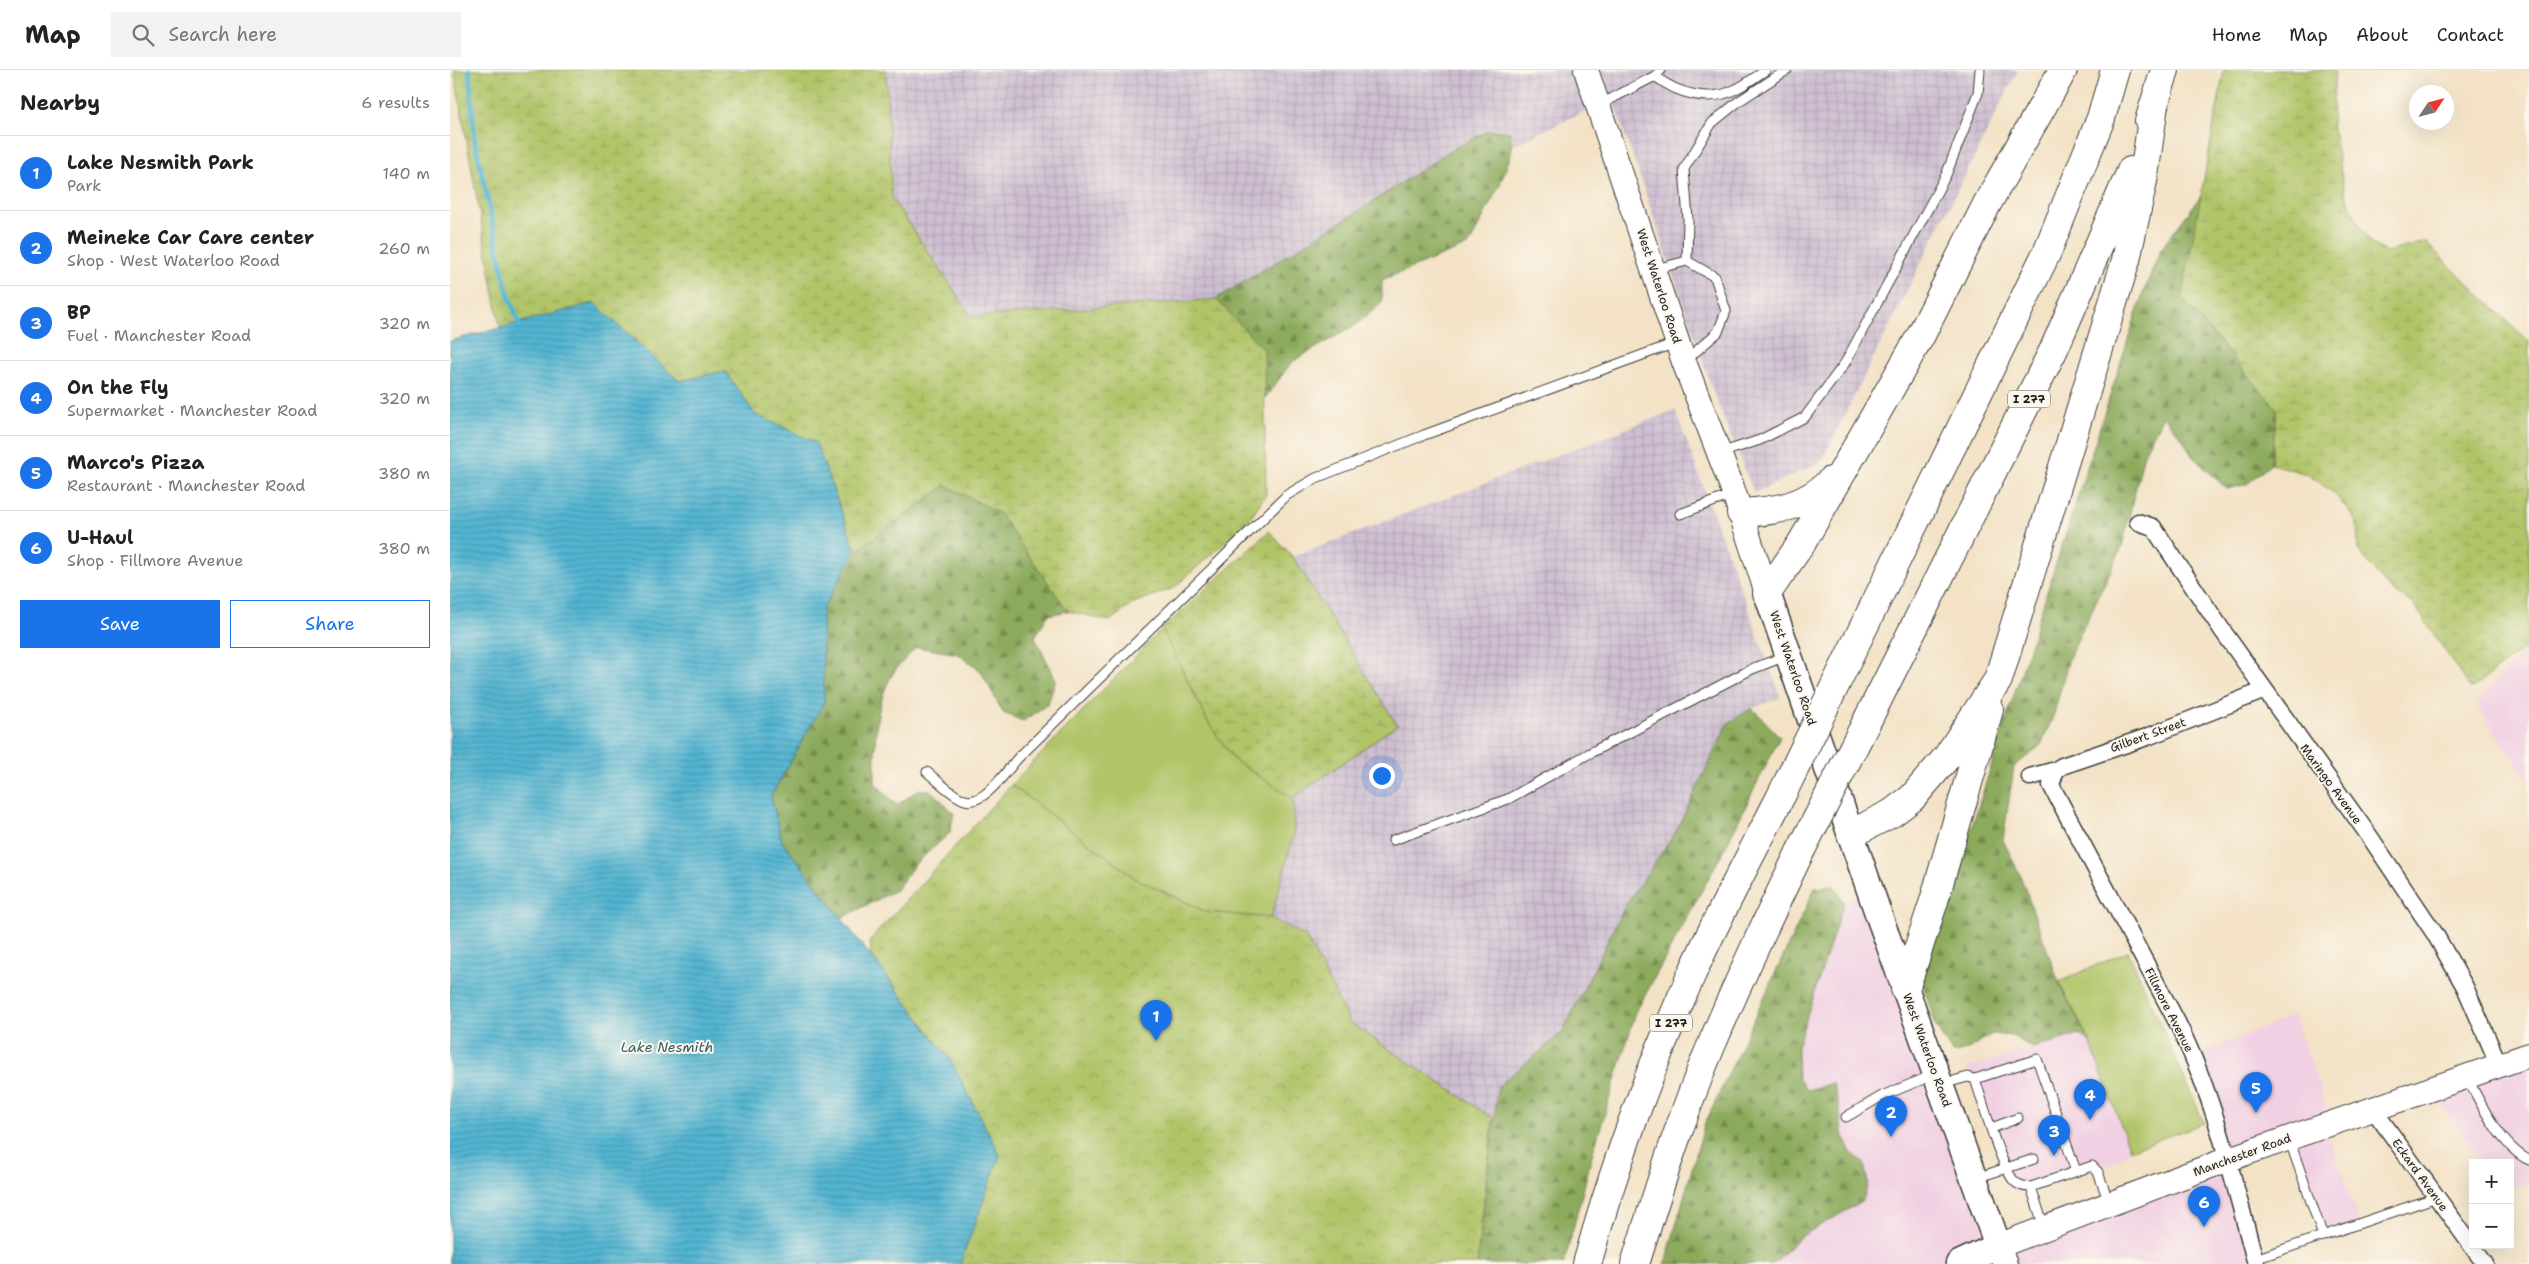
<!DOCTYPE html>
<html lang="en">
<head>
<meta charset="utf-8">
<style>
  body { margin:0; font-family:"Shantell Sans",sans-serif; background:#f2f2f2; color:#222 }
  .controls { position:absolute; right:15px; bottom:15px; display:grid; overflow:hidden; border-radius:0px; box-shadow:0 5px 20px #0002 }
  .controls button { width:45px; height:45px; display:grid; place-items:center; padding:0; border:0; border-bottom:1px solid #e0e0e0; background:#fff; color:#222; font:25px sans-serif }
  .compass { position:absolute; left:1959px; top:15px; width:45px; height:45px; border-radius:50%; background:#fff; box-shadow:0 5px 20px #0002; rotate:54deg }
  .you { position:absolute; left:931px; top:705px; width:18px; height:18px; margin:-12px; border:4px solid #fff; border-radius:50%; background:#1a73e8; box-shadow:0 0 0 8px #1a73e833 }
  .badge { display:grid; place-items:center; width:32px; height:32px; border-radius:50%; background:#1a73e8; color:#fff; font-size:16px; font-weight:700 }
  .pin { position:absolute; translate:-50% -41px; filter:drop-shadow(0 1px 2px #0008) }
  .pin::after { content:''; position:absolute; top:26px; width:18px; height:15px; background:inherit; clip-path:polygon(0 0,100% 0,50% 100%) }
  .list { margin:0; padding:0; list-style:none }
  h2 { display:flex; justify-content:space-between; align-items:center; height:65px; margin:0; padding:0 20px; font-size:21px }
  h2 small { font-size:16px; font-weight:400; color:#767676 }
  .list li { display:grid; grid-template-columns:32px 1fr auto; gap:15px; align-items:center; box-sizing:border-box; height:75px; padding:0 20px; border-top:1px solid #e0e0e0 }
  .list b { display:block; font-size:19px; white-space:nowrap }
  .list p { margin:0; font-size:16px; white-space:nowrap; color:#767676 }
  .list em { font-size:16px; font-style:normal; color:#767676 }
  .actions { display:flex; gap:10px; padding:15px 20px }
  .actions a { flex:1; padding:11px 0; border:1px solid #1a73e8; border-radius:0px; text-align:center; font-size:18px; color:#1a73e8 }
  .actions .main { background:#1a73e8; color:#fff }
  .icon { flex:none; width:28px; height:28px; fill:none; stroke:currentColor; stroke-width:2; stroke-linecap:round; stroke-linejoin:round }
  .map { position:relative; flex:none; width:2079px; height:1194px; overflow:hidden }
  header { display:flex; align-items:center; gap:30px; box-sizing:border-box; height:70px; padding:0 25px; background:#fff; border-bottom:1px solid #e0e0e0 }
  header strong { font-size:24px }
  nav { display:flex; gap:28px; margin-inline-start:auto; font-size:18px }
  .search { width:350px; height:45px; background:#f2f2f2; display:flex; align-items:center; gap:12px; box-sizing:border-box; padding:0 18px; border-radius:0px; color:#767676; font-size:19px }
  main { display:flex }
  aside { flex:1; background:#fff }
  .map>svg:first-child { display:block }
</style>
</head>
<body>
<header>
<strong>Map</strong>
<div class="search"><svg class="icon" aria-label="search" viewBox="0 0 24 24"><circle cx="10" cy="10" r="6"/><path d="M15 15l6 6"/></svg>Search here</div>
<nav><a>Home</a><a>Map</a><a>About</a><a>Contact</a></nav>
</header>
<main>
<aside>
<h2>Nearby<small>6 results</small></h2>
<ul class="list">
<li><span class="badge">1</span><div><b>Lake Nesmith Park</b><p>Park</p></div><em>140 m</em></li>
<li><span class="badge">2</span><div><b>Meineke Car Care center</b><p>Shop · West Waterloo Road</p></div><em>260 m</em></li>
<li><span class="badge">3</span><div><b>BP</b><p>Fuel · Manchester Road</p></div><em>320 m</em></li>
<li><span class="badge">4</span><div><b>On the Fly</b><p>Supermarket · Manchester Road</p></div><em>320 m</em></li>
<li><span class="badge">5</span><div><b>Marco's Pizza</b><p>Restaurant · Manchester Road</p></div><em>380 m</em></li>
<li><span class="badge">6</span><div><b>U-Haul</b><p>Shop · Fillmore Avenue</p></div><em>380 m</em></li>
</ul>
<div class="actions"><a class="main">Save</a><a>Share</a></div>
</aside>
<div class="map">
<svg width="2079" height="1194" viewBox="0 0 2079 1194">
  <defs>
    <pattern id="industrial-grid" width="8" height="8" patternUnits="userSpaceOnUse" patternTransform="scale(1.25)"><rect width="8" height="8" fill="#cebed1"/><path d="M0 4h8M4 0v8" fill="none" stroke="#b0a3b3"/></pattern>
    <pattern id="forest-firs" width="22" height="20" patternUnits="userSpaceOnUse" patternTransform="scale(1.25)"><rect width="22" height="20" fill="#8caa5c"/><path d="M5 1l3.5 6h-7zM16 11l3.5 6h-7z" fill="#728a4b"/></pattern>
    <pattern id="wetland-marsh" width="20" height="14" patternUnits="userSpaceOnUse" patternTransform="scale(1.25)"><rect width="20" height="14" fill="#b0c468"/><path d="M1 5h8M5 5V1M11 12h8M15 12V8" fill="none" stroke="#97a85a"/></pattern>
    <pattern id="park-crowns" width="20" height="18" patternUnits="userSpaceOnUse" patternTransform="scale(1.25)"><rect width="20" height="18" fill="#b0c468"/><path d="M2 6a3 3 0 1 1 6 0M12 15a3 3 0 1 1 6 0" fill="none" stroke="#97a85a"/></pattern>
    <pattern id="water-rules" width="6" height="5" patternUnits="userSpaceOnUse" patternTransform="scale(1.25)"><rect width="6" height="5" fill="#53b5d2"/><path d="M0 2.5h6" fill="none" stroke="#4492aa"/></pattern>
  </defs>
  <rect width="100%" height="100%" fill="#fbf7ec"/>
  <filter id="ink" filterUnits="userSpaceOnUse"><feTurbulence type="fractalNoise" baseFrequency=".02" numOctaves="2"/><feDisplacementMap in="SourceGraphic" scale="10" xChannelSelector="R" yChannelSelector="G"/><feConvolveMatrix kernelMatrix="1 2 1 2 8 2 1 2 1" color-interpolation-filters="sRGB"/></filter>
  <filter id="wash" filterUnits="userSpaceOnUse"><feTurbulence type="fractalNoise" baseFrequency=".0096" numOctaves="4" result="noise"/><feDisplacementMap in="SourceGraphic" scale="20" xChannelSelector="R" yChannelSelector="G"/><feGaussianBlur stdDeviation="1.12" result="paint"/><feColorMatrix in="noise" values="0 0 0 0 0 0 0 0 0 0 0 0 0 0 0 0 0 1.4 0 .05"/><feComposite in="paint" operator="in"/></filter>
  <g filter="url(#wash)">
    <rect width="100%" height="100%" fill="#f3e2c6"/>
    <path fill="#f1d0e3" d="M2079 575V711L2026 634Z
      M1420 820 1548 1175 1779 1089 1743 987 1844 945 1882 1054 1875 1056 1910 1154 1873 1166 1839 1069 1779 1089 1806 1194H1555L1548 1176 1509 1194H1323L1350 1167 1413 1131 1417 1113 1414 1093 1400 1081 1392 1062 1390 1040 1383 1013 1357 1020 1348 1008 1347 977 1394 832Z
      M1630 964 1640 972 1680 1080 1668 1090 1629 1106 1567 1122 1558 1116 1517 998Z
      M2079 985V1115H2060V1093H2032L1982 1020Z"/>
    <path fill="url(#industrial-grid)" d="M436 0H1136L1149 35 877 162 766 229 522 247 442 128Z
      M1152 0H1568L1371 392 1304 423 1264 324 1187 98Z
      M1225 340 1331 628 1302 638 1278 653 1227 760 1175 836 1112 963 1048 1016 1043 1048 900 953 856 867 821 848 844 765 843 728 946 655 843 487Z"/>
    <path fill="#b0c468" stroke="#667042" d="M712 559 758 652 785 691 843 728 844 764 821 848 756 842 685 808 561 715Z
      M1678 881 1754 1053 1680 1080 1640 972 1609 912Z"/>
    <path fill="url(#forest-firs)" stroke="#54633c" d="M1039 60 1060 62 1062 81 1051 112 1019 175 932 210V233L907 254 842 292 815 328 814 280 766 229 918 135 998 82Z
      M1751 126 1732 228 1827 339 1821 394 1797 414 1777 419 1742 386 1733 369 1713 346 1694 383 1672 477 1619 588 1604 644 1591 675 1564 697 1553 770 1570 805 1611 918 1640 972 1629 964 1583 978 1562 966 1542 964 1518 979 1503 984 1486 957 1472 912 1692 226 1711 179Z
      M495 415 549 443 618 541 598 545 585 567 606 610 598 634 573 651 553 643 531 601 508 584 466 577C458 587 447 596 441 607 423 639 425 678 425 713L447 735 468 720H480L504 743 500 763 465 794 446 820 392 848 332 771 321 726 374 632 372 540 406 481Z
      M1302 638 1330 667 1276 776 1186 942 1143 1082 1114 1194H1027L1048 1016 1112 963 1175 836 1227 760 1278 653Z
      M1384 816 1394 832 1347 977 1348 1008 1357 1020 1383 1013 1390 1040 1392 1062 1400 1081 1414 1093 1418 1113 1413 1131 1350 1167 1323 1194H1215L1254 1056 1365 818Z"/>
    <path fill="url(#wetland-marsh)" stroke="#667042" d="M4 0H436L442 128 522 247 766 229 814 280 816 424 798 451 724 518 686 532 659 551 618 541 549 443 496 415 406 481 366 373 305 344 275 301 229 311 144 233 50 258Z
      M1774 0H1885L1882 54 1895 124 1911 159 1921 173 1936 182 1975 172 2079 272V575L2021 619 1964 535 1938 517 1908 480 1907 452 1885 424 1857 404 1821 394 1827 339 1732 228Z
      M819 461 843 487 947 655 843 728 785 691 758 652 712 559Z"/>
    <path fill="url(#park-crowns)" stroke="#667042" d="M561 715 685 808 756 842 821 848 856 867 900 953 1043 1048 1027 1194H510L550 1085 500 989 421 885 420 870Z"/>
    <path fill="url(#water-rules)" stroke="#386877" d="M144 233 229 311 275 301 305 344 366 373 406 481 372 540 374 632 321 726 332 771 500 989 550 1085 510 1194H0V271Z"/>
    <g fill="none" stroke-linecap="round" stroke-linejoin="round">
      <path stroke="#53b5d2" stroke-width="5" d="M19 0 25 71 57 221 69 253"/>
    </g>
  </g>
  <g filter="url(#ink)">
    <g fill="none" stroke-linecap="round" stroke-linejoin="round">
      <g stroke="#3c3a36" stroke-width="11">
        <path id="service" d="M1205 6C1227 24 1260 33 1286 19 1297 14 1306 6 1316 0
          M1149 35 1205 6 1211 0
          M1237 191 1238 149 1234 99 1262 53 1289 31 1337 0
          M1205 199 1237 191 1265 207 1276 241 1268 262 1236 290
          M1270 383 1310 370 1355 347 1395 293 1496 105 1528 23 1530 0
          M1230 444 1284 424
          M477 702C486 709 504 727 515 730 534 736 557 700 568 688L837 425 866 408 974 365 1228 272
          M943 770 1058 729 1140 683 1302 599 1336 586
          M2017 1007C2030 1033 2052 1078 2079 1090
          M1525 1009 1587 989 1626 1101
          M1492 1014 1518 1007 1525 1009C1533 1033 1550 1094 1564 1111 1569 1116 1574 1117 1581 1117L1642 1096 1648 1102 1659 1133
          M1396 1047 1432 1026 1483 1005
          M1542 1058 1568 1048
          M1839 1069 1873 1166
          M1526 1108 1584 1089
          M1581 1117 1594 1157
          M1805 1189 1987 1127"/>
      </g>
      <g stroke="#3c3a36" stroke-width="19">
        <path id="minor" d="M1688 452 1703 457 1772 560 1920 767 1985 864 2015 917 2049 995
          M1606 700 1601 715 1727 952C1765 1028 1784 1113 1806 1194
          M1580 707 1606 700 1612 696 1697 667 1815 620
          M1923 1039 2035 1194"/>
      </g>
      <g stroke="#3c3a36" stroke-width="26">
        <path id="secondary" d="M1136 0 1234 292 1282 417 1317 523
          M1555 1194 1548 1176 1779 1089 2079 985"/>
      </g>
      <g stroke="#3c3a36" stroke-width="29">
        <path id="primary" d="M1317 523 1428 843 1548 1176 1509 1194"/>
      </g>
      <g stroke="#3c3a36" stroke-width="30">
        <path id="motorway" d="M1699 51 1715 0
          M1291 443C1326 441 1355 437 1381 411
          M1317 523 1351 474 1470 267 1538 132 1613 0
          M1399 587 1597 182 1651 48 1665 0
          M1419 647 1604 279 1681 101
          M1401 764 1442 743 1462 728 1497 687 1548 610 1676 190 1694 106 1704 35
          M1455 919 1484 831 1539 640
          M1137 1194C1164 1096 1199 1001 1240 908 1268 845 1301 785 1332 724
          M1185 1194C1208 1121 1231 1047 1261 976 1289 910 1319 846 1350 782"/>
      </g>
      <use href="#service" stroke="#fff" stroke-width="9"/>
      <use href="#minor" stroke="#fff" stroke-width="16"/>
      <use href="#secondary" stroke="#fff" stroke-width="24"/>
      <use href="#primary" stroke="#fff" stroke-width="26"/>
      <use href="#motorway" stroke="#fff" stroke-width="28"/>
      <g stroke="#3c3a36" stroke-width="30" stroke-linecap="butt">
        <path id="motorway-bridge" d="M1332 724 1399 587
          M1350 782 1419 647"/>
      </g>
      <use href="#motorway-bridge" stroke="#fff" stroke-width="28"/>
    </g>
  </g>
  <g text-anchor="middle" stroke-width="4" stroke-linejoin="round" paint-order="stroke">
    <g fill="#fbf7ec" stroke="#5f5e5a" stroke-width="1">
      <rect x="1558" y="320.5" width="42" height="17" rx="4"/>
      <rect x="1200" y="944.5" width="42" height="17" rx="4"/>
    </g>
    <g font-size="11" font-weight="bold" fill="#1c1c1c">
      <text x="1579" y="333">I 277</text>
      <text x="1221" y="957">I 277</text>
    </g>
    <g font-size="12" fill="#1c1c1c" stroke="#fbf7ec">
      <text transform="translate(1209 216) rotate(72)" y="4">West Waterloo Road</text>
      <text transform="translate(1343 598) rotate(71)" y="4">West Waterloo Road</text>
      <text transform="translate(1698 665) rotate(-20)" y="4">Gilbert Street</text>
      <text transform="translate(1881 714) rotate(54)" y="4">Maringo Avenue</text>
      <text transform="translate(1719 940) rotate(63)" y="4">Fillmore Avenue</text>
      <text transform="translate(1477 980) rotate(70)" y="4">West Waterloo Road</text>
      <text transform="translate(1792 1085) rotate(-20)" y="4">Manchester Road</text>
      <text transform="translate(1970 1105) rotate(54)" y="4">Eckard Avenue</text>
    </g>
    <g font-size="14" font-style="italic" fill="#325965" stroke="#fbf7ec">
      <text x="217" y="982">Lake Nesmith</text>
    </g>
  </g>
</svg>
<div class="controls">
<button>+</button>
<button>−</button>
</div>
<svg class="compass" viewBox="-18 -18 36 36"><path d="M0-13l5 13h-10z" fill="#e53935"/><path d="M0 13l5-13h-10z" fill="#767676"/></svg>
<div class="you"></div>
<div class="pin badge" style="left:706px;top:971px">1</div>
<div class="pin badge" style="left:1441px;top:1067px">2</div>
<div class="pin badge" style="left:1604px;top:1086px">3</div>
<div class="pin badge" style="left:1640px;top:1050px">4</div>
<div class="pin badge" style="left:1806px;top:1043px">5</div>
<div class="pin badge" style="left:1754px;top:1157px">6</div>
</div>
</main>
</body>
</html>
